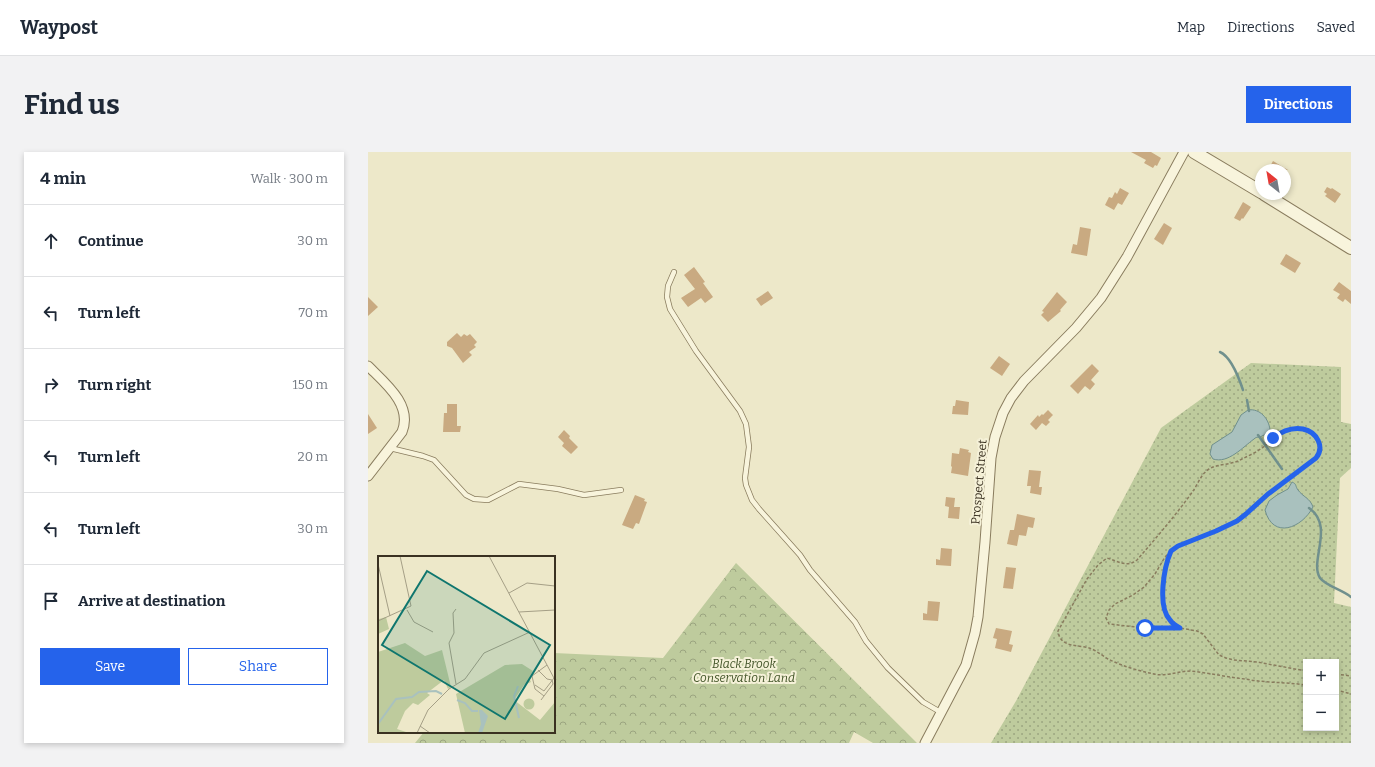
<!DOCTYPE html>
<html lang="en">
<head>
<meta charset="utf-8">
<style>
  body { margin:0; font-family:Bitter,serif; background:#f2f2f3; color:#1f2937 }
  .controls { position:absolute; right:12px; bottom:12px; display:grid; overflow:hidden; border-radius:0px; box-shadow:0 2px 6px #0003 }
  .controls button { width:36px; height:36px; display:grid; place-items:center; padding:0; border:0; border-bottom:1px solid #e0e1e3; background:#fff; color:#1f2937; font:20px sans-serif }
  .compass { position:absolute; left:887px; top:12px; width:36px; height:36px; border-radius:50%; background:#fff; box-shadow:0 2px 6px #0003; rotate:329deg }
  .stop { position:absolute; width:12px; height:12px; margin:-9px; border:3px solid #2563eb; border-radius:50%; background:#fff }
  .stop.end { background:#2563eb; border-color:#fff; box-shadow:0 1px 4px #0008 }
  .list { margin:0; padding:0; list-style:none }
  h2 { display:flex; justify-content:space-between; align-items:center; height:52px; margin:0; padding:0 16px; font-size:17px }
  h2 small { font-size:13px; font-weight:400; color:#747a83 }
  .list li { display:grid; grid-template-columns:26px 1fr auto; gap:12px; align-items:center; box-sizing:border-box; height:72px; padding:0 16px; border-top:1px solid #e0e1e3 }
  .list b { display:block; font-size:15px; white-space:nowrap }
  .list em { font-size:13px; font-style:normal; color:#747a83 }
  .actions { display:flex; gap:8px; padding:12px 16px }
  .actions a { flex:1; padding:9px 0; border:1px solid #2563eb; border-radius:0px; text-align:center; font-size:14px; color:#2563eb }
  .actions .main { background:#2563eb; color:#fff }
  .icon { flex:none; width:22px; height:22px; fill:none; stroke:currentColor; stroke-width:2; stroke-linecap:round; stroke-linejoin:round }
  .map { position:relative; flex:none; width:983px; height:591px; overflow:hidden; border-radius:0px }
  header { display:flex; align-items:center; gap:24px; box-sizing:border-box; height:56px; padding:0 20px; background:#fff; border-bottom:1px solid #e0e1e3 }
  header strong { font-size:19px }
  nav { display:flex; gap:22px; margin-inline-start:auto; font-size:14px }
  .intro { display:flex; align-items:center; justify-content:space-between; box-sizing:border-box; height:96px; padding:0 24px }
  h1 { margin:0; font-size:28px }
  .button { padding:10px 18px; border-radius:0px; background:#2563eb; color:#fff; font-size:14px; font-weight:700 }
  main { display:flex; gap:24px; padding:0 24px }
  aside { flex:1; background:#fff; border-radius:0px; box-shadow:0 2px 6px #0003 }
  .map>svg:first-child { display:block }
  .grass { fill:url(#grass-dots); fill-rule:evenodd }
  .forest { fill:url(#forest-crowns) }
  .water { fill:#a9c1be; stroke:#70908d }
  .lines { fill:none; stroke-linecap:round; stroke-linejoin:round }
  .stream { stroke:#70908d; stroke-width:2.5 }
  .building { fill:#c9aa81 }
  .service-casing { stroke:#897c5e; stroke-width:6 }
  .minor-casing { stroke:#897c5e; stroke-width:11 }
  .tertiary-casing { stroke:#897c5e; stroke-width:14 }
  .path { stroke:#897c5e; stroke-width:1.5; stroke-dasharray:3 2; stroke-linecap:butt }
  .service { stroke:#f8f4dc; stroke-width:4.5 }
  .minor { stroke:#f8f4dc; stroke-width:9 }
  .tertiary { stroke:#f8f4dc; stroke-width:12 }
  .route { stroke:#2563eb; stroke-width:5 }
  .labels { text-anchor:middle; dominant-baseline:central; stroke-width:4; stroke-linejoin:round; paint-order:stroke }
  .street-label { font-size:12px; fill:#3a3121; stroke:#f5f1d8 }
  .park-label { font-size:12px; font-style:italic; fill:#435529; stroke:#f5f1d8 }
  .inset-river { fill:none; stroke:#a9c1be; stroke-width:2 }
  .inset-road { fill:none; stroke:#a59f86; stroke-width:1 }
  .view { fill:#0f766e; fill-opacity:0.15; stroke:#0f766e; stroke-width:2 }
  .inset-edge { fill:none; stroke:#3a3121; stroke-width:2 }
</style>
</head>
<body>
<header>
<strong>Waypost</strong>
<nav><a>Map</a><a>Directions</a><a>Saved</a></nav>
</header>
<div class="intro"><h1>Find us</h1><a class="button">Directions</a></div>
<main>
<aside>
<h2>4 min<small>Walk · 300 m</small></h2>
<ul class="list">
<li><svg class="icon" aria-label="ahead" viewBox="0 0 24 24"><path d="M12 20V5M6 11l6-6 6 6"/></svg><div><b>Continue</b></div><em>30 m</em></li>
<li><svg class="icon" aria-label="left" viewBox="0 0 24 24"><path d="M17 20v-9H6M10 6l-5 5 5 5"/></svg><div><b>Turn left</b></div><em>70 m</em></li>
<li><svg class="icon" aria-label="right" viewBox="0 0 24 24"><path d="M7 20v-9h11M14 6l5 5-5 5"/></svg><div><b>Turn right</b></div><em>150 m</em></li>
<li><svg class="icon" aria-label="left" viewBox="0 0 24 24"><path d="M17 20v-9H6M10 6l-5 5 5 5"/></svg><div><b>Turn left</b></div><em>20 m</em></li>
<li><svg class="icon" aria-label="left" viewBox="0 0 24 24"><path d="M17 20v-9H6M10 6l-5 5 5 5"/></svg><div><b>Turn left</b></div><em>30 m</em></li>
<li><svg class="icon" aria-label="arrive" viewBox="0 0 24 24"><path d="M6 21V4h12l-3 4 3 4H6"/></svg><div><b>Arrive at destination</b></div></li>
</ul>
<div class="actions"><a class="main">Save</a><a>Share</a></div>
</aside>
<div class="map">
<svg width="983" height="591" viewBox="0 0 983 591">
  <defs>
    <pattern id="grass-dots" width="8" height="8" patternUnits="userSpaceOnUse"><rect width="8" height="8" fill="#becb9d"/><path d="M2 2h.1M6 6h.1" fill="none" stroke="#9ba580" stroke-width="1.8" stroke-linecap="round"/></pattern>
    <pattern id="forest-crowns" width="20" height="18" patternUnits="userSpaceOnUse"><rect width="20" height="18" fill="#becb9d"/><path d="M2 6a3 3 0 1 1 6 0M12 15a3 3 0 1 1 6 0" fill="none" stroke="#9ba580"/></pattern>
  </defs>
  <rect width="100%" height="100%" fill="#ede8c9"/>
  <path class="grass" d="M883,211L973,215V270L983,272V316L972,326L966,451L983,455V591H623L648,549L793,276ZM938,510H968V576H938Z"/>
  <polygon class="forest" points="368,411 549,591 505,591 486,580 481,591 47,591 56,580 186,580 186,501 295,506"/>
  <g class="water">
    <path d="M880,258C892,256 901,267 902,278C900,280 897,283 894,284C891,286 889,284 886,287C875,295 860,312 845,307L842,302L844,293L864,280L873,263Z"/>
    <path d="M924,330C929,332 927,334 930,338C935,345 942,346 945,355C934,376 905,388 897,358L901,349L909,343L920,337Z"/>
  </g>
  <g class="lines">
    <g class="stream">
      <path d="M852,200C863,205 871,226 875,238"/>
      <polyline points="879,248 881,259"/>
      <polyline points="890,283 914,317"/>
      <path d="M941,356C967,374 941,409 952,426C958,434 975,438 983,445"/>
    </g>
  </g>
  <g class="building">
    <polygon points="763,0 783,0 793,6 789,14 787,13 785,16 776,11 778,8"/>
    <polygon points="905,9 920,18 900,18"/>
    <polygon points="959,35 963,37 964,36 973,42 967,51 957,44 959,42 956,40"/>
    <polygon points="752,36 761,41 754,53 750,51 746,58 737,53 741,45 744,46 747,40 749,42"/>
    <polygon points="875,50 883,55 875,67 874,66 872,69 866,66"/>
    <polygon points="796,71 804,76 795,93 786,87"/>
    <polygon points="712,75 723,77 719,104 703,101 705,92 709,93"/>
    <polygon points="918,102 933,111 927,121 912,112"/>
    <polygon points="326,115 337,130 335,131 345,145 337,151 333,146 320,155 313,146 327,137 316,123"/>
    <polygon points="971,130 983,139 983,152 977,147 975,150 969,146 972,142 965,138"/>
    <polygon points="400,139 405,146 393,154 388,147"/>
    <polygon points="689,140 699,150 692,158 693,159 680,170 673,163 676,160 674,159"/>
    <polygon points="0,145 10,155 0,164"/>
    <polygon points="89,181 93,185 96,182 99,184 102,182 109,190 106,193 108,195 101,200 104,203 95,211 84,196 79,194 79,190"/>
    <polygon points="631,204 642,212 634,224 622,216"/>
    <polygon points="724,212 731,219 723,228 727,232 722,238 717,234 710,242 702,234"/>
    <polygon points="588,248 601,250 600,263 584,262 585,254 587,254"/>
    <polygon points="79,252 89,252 89,274 93,274 92,280 75,280 76,261 79,261"/>
    <polygon points="680,258 685,263 680,268 682,270 678,274 674,271 668,278 662,272 670,263 671,265 674,262 675,263"/>
    <polygon points="0,262 9,276 0,282"/>
    <polygon points="196,278 202,284 201,286 210,295 203,302 194,294 196,291 190,285"/>
    <polygon points="592,296 601,298 600,300 603,301 600,324 583,321 584,315 583,314 584,301 591,302"/>
    <polygon points="661,318 673,319 671,335 674,335 673,343 662,341 663,334 659,334"/>
    <polygon points="267,343 277,347 276,349 279,350 271,372 268,371 265,377 254,373"/>
    <polygon points="578,345 587,346 586,355 592,355 591,367 580,366 581,355 577,354"/>
    <polygon points="649,362 667,366 665,376 660,375 658,384 651,383 649,394 639,392 642,378 646,378"/>
    <polygon points="573,396 584,397 583,414 568,413 568,407 572,408"/>
    <polygon points="638,415 648,416 645,437 635,436"/>
    <polygon points="560,449 572,450 570,469 555,468 555,461 559,462"/>
    <polygon points="628,476 644,479 641,492 645,493 643,500 627,496 629,487 625,486"/>
  </g>
  <g class="lines">
    <g class="service-casing">
      <g id="service">
        <polyline points="306,120 300,134 299,145 302,157 328,199 372,259 378,272 381,295 377,326 378,333 384,348 391,357 432,403 442,418 487,470 498,489 520,516 555,550 574,561"/>
        <polyline points="22,296 55,304 66,308 98,343 106,347 120,348 151,332 190,337 216,343 253,338"/>
      </g>
    </g>
    <g class="minor-casing">
      <g id="minor">
        <path d="M0,214C17,231 45,253 34,280L0,324"/>
        <polyline points="557,591 598,513 607,481 610,465 617,390 623,306 627,285 635,261 643,246 656,229 708,176 733,146 759,105 816,0"/>
      </g>
    </g>
    <g class="tertiary-casing">
      <g id="tertiary">
        <polyline points="826,0 893,40"/>
        <polyline points="896,42 983,96"/>
      </g>
    </g>
    <g class="path">
      <path d="M803,401C796,417 789,453 801,468C804,471 808,474 811,476"/>
      <path d="M938,519L889,510L866,508L858,506L851,503L835,482L829,479L812,476L802,475L786,477L741,472L738,466L741,458L747,452L765,443L776,435L787,422L797,405L803,399L810,394L848,379L869,369L878,362L900,342L948,306C951,303 953,298 952,292C947,276 926,274 913,280C906,284 901,291 894,296C887,301 878,305 870,309C861,313 849,312 841,317C833,322 830,332 825,339C808,363 788,386 769,408C758,416 750,409 739,406L730,413L719,427L690,479C692,497 712,492 724,497C730,500 735,504 740,507C754,514 771,519 786,522C798,525 810,519 823,519C841,521 859,525 877,527C897,531 918,530 938,533"/>
      <polyline points="968,522 983,524"/>
      <polyline points="968,538 983,542"/>
    </g>
    <use href="#service" class="service"/>
    <use href="#minor" class="minor"/>
    <use href="#tertiary" class="tertiary"/>
  </g>
  <g class="lines">
    <path class="route" d="M777,476H812C808,474 804,471 802,468C789,454 796,415 803,399L810,394L848,379L869,369L878,362L900,342L948,306C957,295 949,280 935,277C924,275 914,279 905,286"/>
  </g>
  <g class="labels">
    <g class="street-label">
      <text transform="translate(611 330) rotate(-85)">Prospect Street</text>
    </g>
    <g class="park-label">
      <text x="376" y="512">Black Brook<tspan x="376" dy="14">Conservation Land</tspan></text>
    </g>
  </g>
  <g transform="translate(10 404)">
    <rect width="177" height="177" fill="#ede8c9"/>
    <path d="M144,108L155,115L151,122L153,126L146,129L136,144L162,164L177,146V177H87L78,138L127,109Z" fill="#becb9d"/>
    <path d="M0,59L1,63L8,61L11,73L0,78ZM27,87L47,100L64,94L73,131L70,133L66,124L49,137L52,139L40,149L35,147L27,155L19,173L31,177H0V96Z" fill="#becb9d"/>
    <path d="M145.5 148a5.5 5.5 0 1 1 11 0a5.5 5.5 0 1 1-11 0Z" fill="#becb9d"/>
    <path d="M101,154H104L110,160L104,177H100L103,168Z" fill="#a9c1be"/>
    <path class="inset-river" d="M140,130L136,140L141,162M79,144L87,147L94,155H100M0,168L18,143L34,141L41,136L58,135L64,138"/>
    <path class="inset-road" d="M111,0L177,124M0,8L12,60M131,37L149,27L177,30M78,53L75,57L76,77L71,87L78,128M29,54L36,66L55,76M141,56L177,54M0,65L33,50L22,0M160,114L169,123L174,124M157,129L166,135L176,122M166,140L175,128L174,124M163,144L166,140L157,133L154,120L169,109M42,170L52,177M39,177L50,154L71,133L87,123L106,97L152,76"/>
    <path class="view" d="M49,15L172,89L127,163L4,89Z"/>
    <rect width="177" height="177" class="inset-edge"/>
  </g>
</svg>
<div class="controls">
<button>+</button>
<button>−</button>
</div>
<svg class="compass" viewBox="-18 -18 36 36"><path d="M0-13l5 13h-10z" fill="#e53935"/><path d="M0 13l5-13h-10z" fill="#747a83"/></svg>
<div class="stop" style="left:777px;top:476px"></div>
<div class="stop end" style="left:905px;top:286px"></div>
</div>
</main>
</body>
</html>
